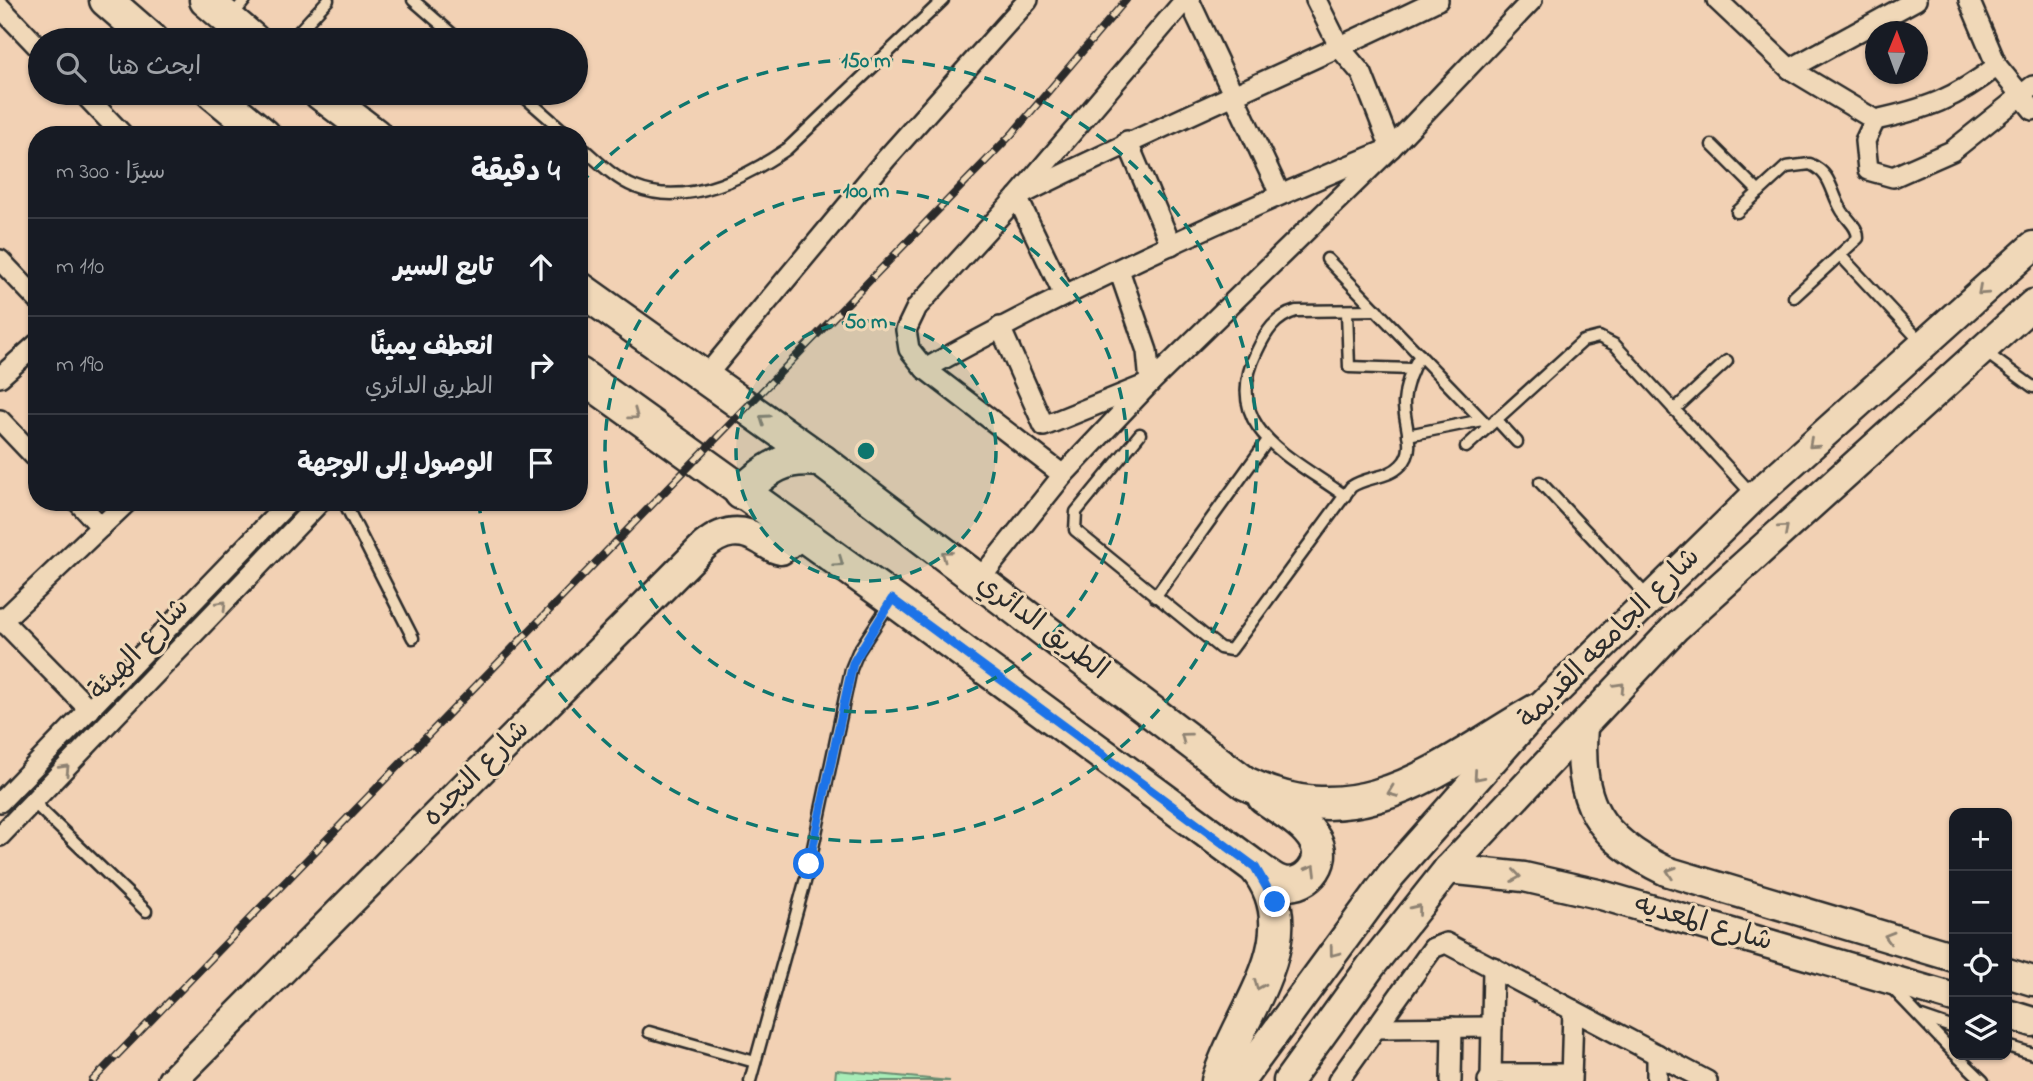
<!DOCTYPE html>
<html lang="ar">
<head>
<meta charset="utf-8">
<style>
  body { margin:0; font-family:"Indie Flower","Playpen Sans Arabic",sans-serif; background:#20242c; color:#f1f3f6; direction:rtl }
  .controls { position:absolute; right:21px; bottom:21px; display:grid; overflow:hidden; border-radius:14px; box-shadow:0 2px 5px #0004 }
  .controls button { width:63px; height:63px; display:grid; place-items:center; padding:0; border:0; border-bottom:2px solid #363941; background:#171b24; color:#f1f3f6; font:35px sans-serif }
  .compass { position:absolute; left:1865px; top:21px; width:63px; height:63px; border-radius:50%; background:#171b24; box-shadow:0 2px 5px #0004; rotate:1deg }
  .stop { position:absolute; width:21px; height:21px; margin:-16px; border:5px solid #1a73e8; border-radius:50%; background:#fff }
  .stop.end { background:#1a73e8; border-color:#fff; box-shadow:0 2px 7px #0008 }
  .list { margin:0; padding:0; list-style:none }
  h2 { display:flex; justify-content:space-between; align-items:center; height:91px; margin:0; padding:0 28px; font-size:30px }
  h2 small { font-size:23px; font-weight:400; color:#9ea1a6 }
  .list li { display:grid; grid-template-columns:46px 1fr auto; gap:21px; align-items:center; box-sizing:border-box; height:98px; padding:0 28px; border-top:2px solid #363941 }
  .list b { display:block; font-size:26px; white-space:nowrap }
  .list p { margin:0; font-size:23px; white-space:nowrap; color:#9ea1a6 }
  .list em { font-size:23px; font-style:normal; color:#9ea1a6 }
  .icon { flex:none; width:38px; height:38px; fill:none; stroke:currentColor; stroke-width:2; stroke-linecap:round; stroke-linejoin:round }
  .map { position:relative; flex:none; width:2033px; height:1081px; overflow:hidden; direction:ltr }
  .search { position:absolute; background:#171b24; box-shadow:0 2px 5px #0004; left:28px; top:28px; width:560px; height:77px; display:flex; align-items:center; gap:18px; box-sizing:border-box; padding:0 24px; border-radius:38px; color:#9ea1a6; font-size:26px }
  .panel { position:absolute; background:#171b24; box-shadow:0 2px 5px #0004; left:28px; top:126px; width:560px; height:385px; border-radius:28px; direction:rtl }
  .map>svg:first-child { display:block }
  .green { fill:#a7ecb7; stroke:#698c71; stroke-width:2 }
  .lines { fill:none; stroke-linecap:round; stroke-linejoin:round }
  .lane-casing { stroke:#2b2b2b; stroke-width:15 }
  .street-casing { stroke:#2b2b2b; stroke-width:24 }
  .secondary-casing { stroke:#2b2b2b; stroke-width:33 }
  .primary-casing { stroke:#2b2b2b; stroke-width:37 }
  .lane { stroke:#f0d8b8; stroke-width:10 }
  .street { stroke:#f0d8b8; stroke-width:19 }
  .secondary { stroke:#f0d8b8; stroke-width:28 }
  .primary { stroke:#f0d8b8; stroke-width:32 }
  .rail-casing { stroke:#2b2b2b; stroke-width:8 }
  .rail { stroke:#f0d8b8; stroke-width:5; stroke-dasharray:16; stroke-linecap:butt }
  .oneway { stroke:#8e8272 }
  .route { stroke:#1a73e8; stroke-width:9 }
  .ring { fill:none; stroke:#0f766e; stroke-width:3.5; stroke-dasharray:12 9 }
  .labels { text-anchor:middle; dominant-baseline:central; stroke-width:6; stroke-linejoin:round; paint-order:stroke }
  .street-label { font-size:28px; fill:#2b2b2b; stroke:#f0d8b8 }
  .centre { fill:#0f766e; stroke:#f0d8b8; stroke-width:3.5 }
  .ring-label { font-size:21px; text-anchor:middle; font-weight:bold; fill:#0f766e; stroke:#f0d8b8; stroke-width:6; stroke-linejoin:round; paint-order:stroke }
</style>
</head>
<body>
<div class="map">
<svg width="2033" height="1081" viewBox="0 0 2033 1081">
  <rect width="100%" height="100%" fill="#f2d1b4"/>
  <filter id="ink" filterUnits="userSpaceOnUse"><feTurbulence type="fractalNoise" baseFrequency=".0143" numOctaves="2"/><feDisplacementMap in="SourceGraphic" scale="14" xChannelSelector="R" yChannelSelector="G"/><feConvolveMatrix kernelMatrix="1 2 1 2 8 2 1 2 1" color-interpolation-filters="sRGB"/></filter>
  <g filter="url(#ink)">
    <polygon class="green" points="836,1070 950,1081 835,1081"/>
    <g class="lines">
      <g class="lane-casing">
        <g id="lane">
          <polyline points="413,0 459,40"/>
          <polyline points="232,16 245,0"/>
          <polyline points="291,40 328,0"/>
          <polyline points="520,93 568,135"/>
          <path d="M579,145C596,159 614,179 635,187C687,208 746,177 787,149L943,0"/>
          <polyline points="1712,145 1759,192"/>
          <path d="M1737,212L1786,167L1810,164C1832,174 1830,190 1841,209C1846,219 1858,226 1858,238L1794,297"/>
          <polyline points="1840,255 1923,344"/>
          <polyline points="1327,259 1488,426"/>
          <polyline points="1347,312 1349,367 1412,369"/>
          <polyline points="1985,352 2033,387"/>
          <polyline points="1674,410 1727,361"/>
          <polyline points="1496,419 1517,442"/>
          <path d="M1140,434L1076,512L1075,530L1220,648L1231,650L1351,487C1366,476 1388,479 1401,465C1418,449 1403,423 1404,402C1405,384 1411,370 1420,355"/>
          <polyline points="1408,435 1482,420"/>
          <polyline points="1466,447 1583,341 1599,337 1615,345 1752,494"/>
          <polyline points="1540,482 1648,597"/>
          <path d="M1345,496C1292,457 1219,429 1257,351C1266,332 1275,317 1296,311L1377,310"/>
          <polyline points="344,502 413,638"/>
          <polyline points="1155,597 1268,440"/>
          <polyline points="33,802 146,911"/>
          <polyline points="1893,989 1954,1053"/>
          <polyline points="1922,1017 1954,1028"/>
          <polyline points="649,1032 755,1062"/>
          <polyline points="2007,1046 2033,1054"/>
          <polyline points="1956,1055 1983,1081"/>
          <polyline points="750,1081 808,871 851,669 858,652 890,603"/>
        </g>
      </g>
      <g class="street-casing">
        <g id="street">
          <polyline points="1189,0 1280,194"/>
          <polyline points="1717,0 1790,69 1875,120 1865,141 1868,170 1893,177 1952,151 2033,86"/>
          <polyline points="1969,0 1997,66"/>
          <polyline points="0,7 40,49"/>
          <polyline points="1790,69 1916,0"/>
          <polyline points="83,93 123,135"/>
          <path d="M1875,120C1926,109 1955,99 1997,66L2033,110"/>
          <polyline points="1127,141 1171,245"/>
          <polyline points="0,260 37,299"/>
          <path d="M1063,293L1017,197C1156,127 1299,68 1438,0"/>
          <polyline points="1000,327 1044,426 1150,383 1147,351 1119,270"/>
          <path d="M925,369C1075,285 1232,214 1391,148L1362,74L1340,48L1316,0"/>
          <polyline points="0,377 37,344"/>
          <polyline points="705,377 886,159 1028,0"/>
          <polyline points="0,420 37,459"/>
          <polyline points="1063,475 925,369 909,349 906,330 917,307 1017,197 1185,0"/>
          <polyline points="78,502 101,527"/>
          <polyline points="979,580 1063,475 1150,383 1391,148 1532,0"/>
          <polyline points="0,618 90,710"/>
          <polyline points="0,623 127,502"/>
          <polyline points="0,802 289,502"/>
          <polyline points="0,836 320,502"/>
          <polyline points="1376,1028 1492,1027"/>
          <polyline points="1657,1054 1657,1081"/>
          <polyline points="1491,1076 1493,967"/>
          <polyline points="1338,1081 1433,948 1446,943 1707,1081"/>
          <polyline points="1451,1081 1452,1027"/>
          <polyline points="1488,1081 1494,1074 1571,1074"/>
          <polyline points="1571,1081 1573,1010"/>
        </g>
      </g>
      <g class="secondary-casing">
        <g id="secondary">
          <path d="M1583,727C1577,802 1598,838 1666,871L1954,957"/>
          <polyline points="1448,869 1524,877 1598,894 1954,998"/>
          <polyline points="2007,973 2033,981"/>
          <polyline points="2007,1014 2033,1022"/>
          <path d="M172,1081L704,546C722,531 740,527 761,540C768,544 772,549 781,550L800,535"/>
          <polyline points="1240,1081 1391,875 1537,710 1754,497 2033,246"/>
          <polyline points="1288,1081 1371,966 1448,869 1676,627 2033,304"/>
        </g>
      </g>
      <g class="primary-casing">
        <g id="primary">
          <polyline points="106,0 152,40"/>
          <polyline points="206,0 253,40"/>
          <polyline points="213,93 264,135"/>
          <polyline points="320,93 375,135"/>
          <path d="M579,288L822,461L1245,783C1361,839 1440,766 1537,710"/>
          <path d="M579,374L892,599L1255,867C1312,936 1239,1011 1218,1081"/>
          <path d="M741,493C767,469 785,454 822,461"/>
          <path d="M1255,867C1262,871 1271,879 1279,882C1303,891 1329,863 1315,840C1305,822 1280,809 1264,797"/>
        </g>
      </g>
      <use href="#lane" class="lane"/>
      <use href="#street" class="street"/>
      <use href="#secondary" class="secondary"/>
      <use href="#primary" class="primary"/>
      <g class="rail-casing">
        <polyline id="rail" points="92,1081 1012,134 1126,0"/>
      </g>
      <use href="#rail" class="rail"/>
    </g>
    <defs><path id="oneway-chevron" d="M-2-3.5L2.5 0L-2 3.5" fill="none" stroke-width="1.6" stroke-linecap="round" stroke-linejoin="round" transform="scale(1.75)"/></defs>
    <g class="oneway">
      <use href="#oneway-chevron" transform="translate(1982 291) rotate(138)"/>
      <use href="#oneway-chevron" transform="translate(634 415) rotate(36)"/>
      <use href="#oneway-chevron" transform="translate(764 419) rotate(-145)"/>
      <use href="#oneway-chevron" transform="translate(1813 444) rotate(138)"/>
      <use href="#oneway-chevron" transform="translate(1784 529) rotate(-42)"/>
      <use href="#oneway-chevron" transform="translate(946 555) rotate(-143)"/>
      <use href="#oneway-chevron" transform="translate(839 562) rotate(35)"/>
      <use href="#oneway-chevron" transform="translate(222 605) rotate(-46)"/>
      <use href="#oneway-chevron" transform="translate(1620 687) rotate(-47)"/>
      <use href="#oneway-chevron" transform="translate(1185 737) rotate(-143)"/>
      <use href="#oneway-chevron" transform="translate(65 769) rotate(-46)"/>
      <use href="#oneway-chevron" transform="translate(1478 776) rotate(131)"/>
      <use href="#oneway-chevron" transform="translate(1392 792) rotate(159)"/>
      <use href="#oneway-chevron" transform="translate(1312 869) rotate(-59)"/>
      <use href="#oneway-chevron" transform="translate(1671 872) rotate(-161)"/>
      <use href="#oneway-chevron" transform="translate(1516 876) rotate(8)"/>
      <use href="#oneway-chevron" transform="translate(1417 909) rotate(-51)"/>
      <use href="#oneway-chevron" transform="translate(1889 937) rotate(-163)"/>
      <use href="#oneway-chevron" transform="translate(1334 952) rotate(127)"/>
      <use href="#oneway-chevron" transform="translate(1259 985) rotate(114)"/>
    </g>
  </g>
  <g class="lines" filter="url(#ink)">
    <polyline class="route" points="809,864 853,663 892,599 1255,867 1275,902"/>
  </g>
  <circle cx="866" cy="451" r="130" fill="#0f766e" fill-opacity=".12"/>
  <g class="ring">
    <circle cx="866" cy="451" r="130"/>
    <circle cx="866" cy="451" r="261"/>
    <path d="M580 184A391 391 0 1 1 479 505"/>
  </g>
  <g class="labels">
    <g class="street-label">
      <text transform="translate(1042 628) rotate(37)">الطريق الدائري</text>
      <text transform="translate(1610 639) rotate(-45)">شارع الجامعه القديمة</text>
      <text transform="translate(140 650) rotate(-46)">شارع الهيئة</text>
      <text transform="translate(477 774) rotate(-45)">شارع النجده</text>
      <text transform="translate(1703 924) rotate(16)">شارع المعديه</text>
    </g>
  </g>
  <circle cx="866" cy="451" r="10" class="centre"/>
  <g class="ring-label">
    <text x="866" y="67">150 m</text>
    <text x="866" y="197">100 m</text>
    <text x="866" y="328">50 m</text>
  </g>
</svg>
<div class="controls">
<button>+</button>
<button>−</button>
<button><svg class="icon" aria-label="locate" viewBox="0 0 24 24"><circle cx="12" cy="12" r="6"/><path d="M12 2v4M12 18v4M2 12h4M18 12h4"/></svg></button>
<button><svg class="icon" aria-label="layers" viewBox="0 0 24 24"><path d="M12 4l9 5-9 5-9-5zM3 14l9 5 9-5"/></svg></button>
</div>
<svg class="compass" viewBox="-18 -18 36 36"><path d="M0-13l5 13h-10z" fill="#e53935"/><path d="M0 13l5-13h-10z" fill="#9ea1a6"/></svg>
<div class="stop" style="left:809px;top:864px"></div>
<div class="stop end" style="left:1275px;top:902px"></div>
<div class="search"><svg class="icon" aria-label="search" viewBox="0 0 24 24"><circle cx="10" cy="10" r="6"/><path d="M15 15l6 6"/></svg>ابحث هنا</div>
<section class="panel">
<h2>4 دقيقة<small>سيرًا · 300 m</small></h2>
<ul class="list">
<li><svg class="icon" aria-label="ahead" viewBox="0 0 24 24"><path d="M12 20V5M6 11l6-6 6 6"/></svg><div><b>تابع السير</b></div><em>110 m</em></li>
<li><svg class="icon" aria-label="right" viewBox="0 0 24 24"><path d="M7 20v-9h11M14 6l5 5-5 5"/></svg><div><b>انعطف يمينًا</b><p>الطريق الدائري</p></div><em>190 m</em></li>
<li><svg class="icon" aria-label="arrive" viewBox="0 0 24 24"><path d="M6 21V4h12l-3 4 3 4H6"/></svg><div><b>الوصول إلى الوجهة</b></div></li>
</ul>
</section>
</div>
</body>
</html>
